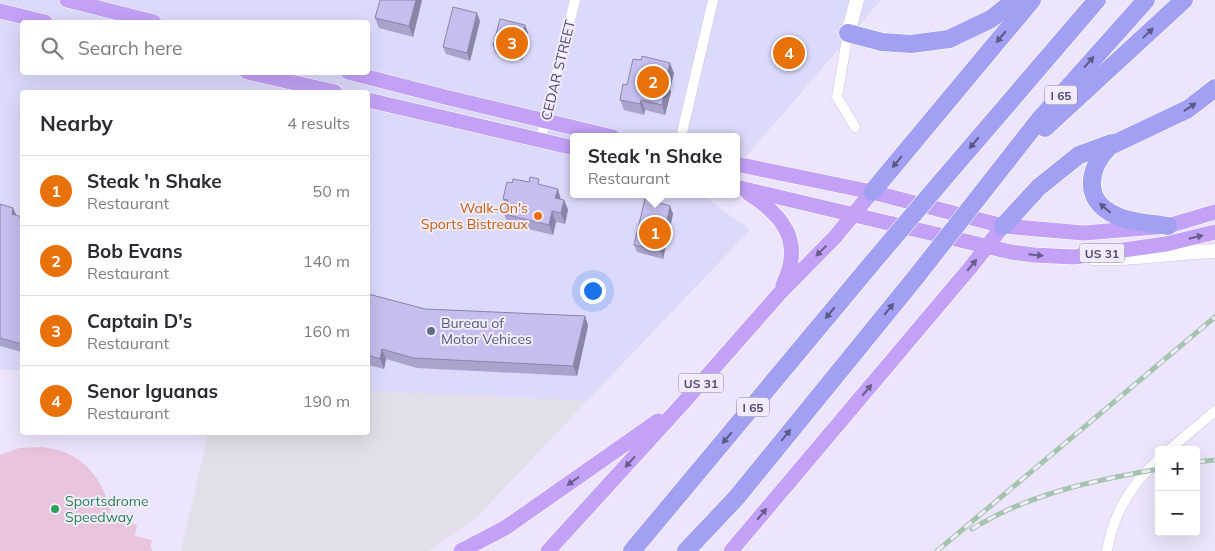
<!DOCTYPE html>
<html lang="en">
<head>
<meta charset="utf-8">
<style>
  body { margin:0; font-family:Mulish,sans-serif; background:#f7f7f7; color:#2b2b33 }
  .controls { position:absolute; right:15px; bottom:15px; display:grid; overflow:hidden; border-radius:5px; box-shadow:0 5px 20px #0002 }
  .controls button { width:45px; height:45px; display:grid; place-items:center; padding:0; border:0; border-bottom:1px solid #e1e1e2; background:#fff; color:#2b2b33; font:25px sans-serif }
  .you { position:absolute; left:592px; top:290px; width:18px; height:18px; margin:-12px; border:4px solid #fff; border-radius:50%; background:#1a73e8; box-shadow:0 0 0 8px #1a73e833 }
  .badge { display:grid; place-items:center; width:32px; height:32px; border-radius:50%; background:#5155de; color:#fff; font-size:16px; font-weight:700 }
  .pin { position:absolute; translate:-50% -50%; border:2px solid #fff; box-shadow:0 1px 5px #0006 }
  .popup { position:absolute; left:570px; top:133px; width:170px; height:65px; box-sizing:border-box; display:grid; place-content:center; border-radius:5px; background:#fff; filter:drop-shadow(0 1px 4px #0005); font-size:16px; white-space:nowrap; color:#7c7c81 }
  .popup b { font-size:19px; color:#2b2b33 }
  .popup::after { content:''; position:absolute; left:50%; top:100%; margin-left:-10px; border:10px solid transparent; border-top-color:#fff }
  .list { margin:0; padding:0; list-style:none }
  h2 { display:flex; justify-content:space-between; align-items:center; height:65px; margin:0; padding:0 20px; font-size:21px }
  h2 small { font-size:16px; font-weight:400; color:#7c7c81 }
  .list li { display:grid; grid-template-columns:32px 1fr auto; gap:15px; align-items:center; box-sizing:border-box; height:70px; padding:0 20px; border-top:1px solid #e1e1e2 }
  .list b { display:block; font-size:19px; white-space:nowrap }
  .list p { margin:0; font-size:16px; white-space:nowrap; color:#7c7c81 }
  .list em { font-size:16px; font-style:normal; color:#7c7c81 }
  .icon { flex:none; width:28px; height:28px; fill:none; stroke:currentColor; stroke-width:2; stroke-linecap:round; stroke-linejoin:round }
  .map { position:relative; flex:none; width:1215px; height:551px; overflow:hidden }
  .search { position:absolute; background:#fff; box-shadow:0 5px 20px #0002; left:20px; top:20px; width:350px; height:55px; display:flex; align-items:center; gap:12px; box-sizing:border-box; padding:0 18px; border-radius:5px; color:#7c7c81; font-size:19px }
  .panel { position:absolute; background:#fff; box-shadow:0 5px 20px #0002; left:20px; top:90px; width:350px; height:345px; border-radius:5px }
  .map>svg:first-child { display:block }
  .commercial { fill:#dbdafb; fill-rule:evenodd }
  .industrial { fill:#e2dfeb }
  .green { fill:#e8c5dc }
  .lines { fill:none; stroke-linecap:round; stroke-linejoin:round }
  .street-casing { stroke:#cac4e1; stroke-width:11 }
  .secondary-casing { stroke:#cac2e6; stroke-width:15 }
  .primary-casing { stroke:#fff; stroke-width:16 }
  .highway-casing { stroke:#fff; stroke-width:19 }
  .street { stroke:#fff; stroke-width:10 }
  .secondary { stroke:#fff; stroke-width:14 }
  .primary { stroke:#c2a1f6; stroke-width:15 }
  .highway { stroke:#a1a0f2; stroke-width:18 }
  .rail-casing { stroke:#a4c4ae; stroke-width:5 }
  .rail { stroke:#f2ebfe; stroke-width:3; stroke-dasharray:9; stroke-linecap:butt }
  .highway-bridge-casing { stroke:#fff; stroke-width:19; stroke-linecap:butt }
  .highway-bridge { stroke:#a1a0f2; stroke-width:18 }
  .wall { fill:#aaa3ce }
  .shaded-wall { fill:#8b85a7 }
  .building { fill:#c6beef; stroke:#8b85a7 }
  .oneway { fill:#5c5986 }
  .oneway2 { fill:#675d8d }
  .food-dot { fill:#e8710a; stroke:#f2ebfe; stroke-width:2 }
  .service-dot { fill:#5c6f8a; stroke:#f2ebfe; stroke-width:2 }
  .leisure-dot { fill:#2e9e5b; stroke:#f2ebfe; stroke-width:2 }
  .labels { text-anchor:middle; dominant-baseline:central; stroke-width:4; stroke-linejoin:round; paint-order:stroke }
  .shield { fill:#f2ebfe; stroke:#817c9d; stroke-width:1 }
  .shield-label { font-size:12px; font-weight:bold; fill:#504c73 }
  .street-label { font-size:14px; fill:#504c73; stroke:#f2ebfe }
  .food-label { font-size:14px; fill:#c56008; stroke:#f2ebfe; text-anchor:end }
  .service-label { font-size:14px; fill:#4e5e75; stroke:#f2ebfe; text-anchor:start }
  .leisure-label { font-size:14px; fill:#27864d; stroke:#f2ebfe; text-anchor:start }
</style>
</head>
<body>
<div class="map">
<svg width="1215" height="551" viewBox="0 0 1215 551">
  <rect width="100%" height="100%" fill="#ede5fb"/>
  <path class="commercial" d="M0,0H881L736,168V137H574V194H714L709,200L750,230L587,401L368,391V92H22V371L0,369ZM22,22H368V72H22Z"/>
  <polygon class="industrial" points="368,391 587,401 476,518 429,551 181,551 208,433 368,432"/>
  <path class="green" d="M41,447C48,448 57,449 64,452C94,464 106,490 113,519L137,525L135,536L152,540L150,548L152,549V551H0V455L19,448Z"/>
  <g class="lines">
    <g class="street-casing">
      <g id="street">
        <polyline points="848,33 837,97 855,127"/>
        <polyline points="681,137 713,0"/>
        <polyline points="540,141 575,0"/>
        <polyline points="1169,450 1215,411"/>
        <path d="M1107,551C1114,512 1130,486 1159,459"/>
      </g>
    </g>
    <g class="secondary-casing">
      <g id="secondary">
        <polyline points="848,33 857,0"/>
        <path d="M1094,258C1135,260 1175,252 1215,251"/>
      </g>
    </g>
    <g class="primary-casing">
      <g id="primary">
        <polyline points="67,0 154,22"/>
        <polyline points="0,11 45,22"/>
        <polyline points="247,72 335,92"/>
        <polyline points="348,72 445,97 613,137"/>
        <polyline points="368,100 574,148"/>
        <polyline points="736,164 872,192 1003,226 1084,233 1168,226 1215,212"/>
        <polyline points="736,187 1011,252 1033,255 1074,257 1166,244 1215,232"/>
        <path d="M748,193C784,216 804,242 783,285"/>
        <polyline points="461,551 505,528 658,421"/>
        <polyline points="548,551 684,402 779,294 835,237 872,192"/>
        <polyline points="731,551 970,268 1003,226"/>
      </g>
    </g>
    <g class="highway-casing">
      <g id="highway">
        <polyline points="848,33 882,42 911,44 949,39 991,19 1015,0"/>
        <polyline points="1045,128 1184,0"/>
        <polyline points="940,183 1097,0"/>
        <polyline points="872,192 1032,0"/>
        <polyline points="981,194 1039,120 1146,0"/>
        <polyline points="1003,226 1039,187 1079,155 1112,143"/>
        <path d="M1168,226C1151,223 1131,223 1115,215C1082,200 1088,168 1110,146L1188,109L1215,88"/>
        <polyline points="632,551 873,262"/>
        <polyline points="686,551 737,497 916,277"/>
      </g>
    </g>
    <use href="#street" class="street"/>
    <use href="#secondary" class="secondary"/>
    <use href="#primary" class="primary"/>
    <use href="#highway" class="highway"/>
    <g class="rail-casing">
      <g id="rail">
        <polyline points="1196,462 1215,460"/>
        <path d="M972,529C1028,494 1095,480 1159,469"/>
        <polyline points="937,551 1215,317"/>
      </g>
    </g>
    <use href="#rail" class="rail"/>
    <g class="highway-bridge-casing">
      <g id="highway-bridge">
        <polyline points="873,262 940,183"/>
        <polyline points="916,277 981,194"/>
      </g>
    </g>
    <use href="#highway-bridge" class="highway-bridge"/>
  </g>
  <g class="wall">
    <polygon points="422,0 413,37 379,28 375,18"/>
    <polygon points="480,21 470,61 446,54 443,47"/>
    <polygon points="525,25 528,33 522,60 496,54 493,46"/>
    <polygon points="674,73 670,89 671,92 665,115 645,110 644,115 624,110 620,100"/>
    <polygon points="512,183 541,185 561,200 564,200 568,210 565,224 556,222 553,235 508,224 504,214 506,207 503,199"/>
    <polygon points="0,204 13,208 16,215 22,217 22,352 0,346"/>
    <polygon points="670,206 673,214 663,259 637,252 634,245"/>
    <polygon points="368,294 425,309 585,316 588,326 577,376 417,368 386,359 384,369 368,365"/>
  </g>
  <g class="shaded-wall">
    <polygon points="416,0 422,0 413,37 409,26"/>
    <polygon points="477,13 480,21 470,61 467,53"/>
    <polygon points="525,25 528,33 522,60 519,52"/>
    <polygon points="670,63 674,73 670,89 671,92 665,115 662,105 665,82"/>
    <polygon points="641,100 645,110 644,115 640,104"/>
    <polygon points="558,189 561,200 555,198"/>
    <polygon points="564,200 568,210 565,224 561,213"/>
    <polygon points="670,206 673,214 663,259 661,251"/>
    <polygon points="13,208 17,217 12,214"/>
    <polygon points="552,211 556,222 553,235 549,225"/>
    <polygon points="585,316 588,326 577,376 573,366"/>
    <polygon points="382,349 386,359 384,369 380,359"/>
  </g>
  <g class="building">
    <polygon points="380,0 416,0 409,26 375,18"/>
    <polygon points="453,7 477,13 467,53 443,47"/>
    <polygon points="500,19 525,25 519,52 493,46"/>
    <polygon points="642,56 670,63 665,82 667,82 662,105 641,100 640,104 620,100 623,84 627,85 633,59 641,60"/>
    <polygon points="530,177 539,179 538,184 558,189 555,198 564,200 561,213 552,211 549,225 504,214 508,200 503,199 507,182 512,183 513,179 529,182"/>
    <polygon points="645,199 670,206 661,251 634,245"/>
    <polygon points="0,204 13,208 12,214 22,217 22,344 0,338"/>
    <polygon points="368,294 425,309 585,316 573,366 413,358 382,349 380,359 368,355"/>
  </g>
  <defs><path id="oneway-solid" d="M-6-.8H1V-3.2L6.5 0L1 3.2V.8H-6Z" transform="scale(1.25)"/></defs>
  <g class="oneway">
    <use href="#oneway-solid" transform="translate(1148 33) rotate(-43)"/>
    <use href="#oneway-solid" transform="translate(1001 37) rotate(130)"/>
    <use href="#oneway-solid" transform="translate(1089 62) rotate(-49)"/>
    <use href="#oneway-solid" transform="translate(1190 107) rotate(-33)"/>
    <use href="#oneway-solid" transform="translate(974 143) rotate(130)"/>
    <use href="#oneway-solid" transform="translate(897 162) rotate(130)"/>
    <use href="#oneway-solid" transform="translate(1105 208) rotate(-140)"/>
    <use href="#oneway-solid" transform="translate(889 309) rotate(-51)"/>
    <use href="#oneway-solid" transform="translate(830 313) rotate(130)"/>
    <use href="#oneway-solid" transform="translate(786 435) rotate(-51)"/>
    <use href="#oneway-solid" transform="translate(727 438) rotate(130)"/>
  </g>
  <g class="oneway2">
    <use href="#oneway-solid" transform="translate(1196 237) rotate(-13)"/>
    <use href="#oneway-solid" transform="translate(821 251) rotate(135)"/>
    <use href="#oneway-solid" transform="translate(1036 255) rotate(6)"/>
    <use href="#oneway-solid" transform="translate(972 265) rotate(-50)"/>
    <use href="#oneway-solid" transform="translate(867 390) rotate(-50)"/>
    <use href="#oneway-solid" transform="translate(630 462) rotate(132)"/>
    <use href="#oneway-solid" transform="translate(573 481) rotate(145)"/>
    <use href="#oneway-solid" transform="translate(762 514) rotate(-50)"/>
  </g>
  <circle class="food-dot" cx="538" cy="216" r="5"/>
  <circle class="service-dot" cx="431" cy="331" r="5"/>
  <circle class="leisure-dot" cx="55" cy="509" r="5"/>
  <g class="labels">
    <g class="shield">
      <rect x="1045" y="85.5" width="32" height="19" rx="4"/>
      <rect x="1079.5" y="243.5" width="45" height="19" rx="4"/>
      <rect x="678.5" y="373.5" width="45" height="19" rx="4"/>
      <rect x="737" y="397.5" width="32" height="19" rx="4"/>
    </g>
    <g class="shield-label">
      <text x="1061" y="95">I 65</text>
      <text x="1102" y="253">US 31</text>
      <text x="701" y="383">US 31</text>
      <text x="753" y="407">I 65</text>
    </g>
    <g class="street-label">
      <text transform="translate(558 70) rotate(-76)">CEDAR STREET</text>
    </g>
    <g class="food-label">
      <text x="528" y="208">Walk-On's<tspan x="528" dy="16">Sports Bistreaux</tspan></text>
    </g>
    <g class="service-label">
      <text x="441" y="323">Bureau of<tspan x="441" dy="16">Motor Vehices</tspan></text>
    </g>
    <g class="leisure-label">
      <text x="65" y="501">Sportsdrome<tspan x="65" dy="16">Speedway</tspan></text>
    </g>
  </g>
</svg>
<div class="controls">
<button>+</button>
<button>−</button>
</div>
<div class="you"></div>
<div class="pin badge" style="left:655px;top:233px;background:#e8710a">1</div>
<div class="popup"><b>Steak 'n Shake</b>Restaurant</div>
<div class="pin badge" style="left:653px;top:82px;background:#e8710a">2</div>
<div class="pin badge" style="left:512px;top:43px;background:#e8710a">3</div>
<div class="pin badge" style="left:789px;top:53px;background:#e8710a">4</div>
<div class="search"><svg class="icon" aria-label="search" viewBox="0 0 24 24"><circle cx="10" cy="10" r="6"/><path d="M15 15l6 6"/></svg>Search here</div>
<section class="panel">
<h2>Nearby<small>4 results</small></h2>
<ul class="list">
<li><span class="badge" style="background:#e8710a">1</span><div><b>Steak 'n Shake</b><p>Restaurant</p></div><em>50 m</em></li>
<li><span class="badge" style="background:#e8710a">2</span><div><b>Bob Evans</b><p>Restaurant</p></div><em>140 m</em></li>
<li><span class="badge" style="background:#e8710a">3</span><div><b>Captain D's</b><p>Restaurant</p></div><em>160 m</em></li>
<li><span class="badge" style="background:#e8710a">4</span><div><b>Senor Iguanas</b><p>Restaurant</p></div><em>190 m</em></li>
</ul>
</section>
</div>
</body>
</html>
